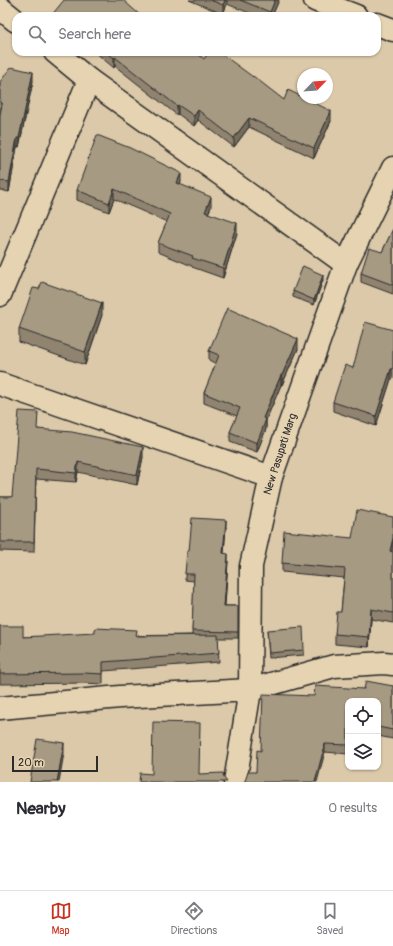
<!DOCTYPE html>
<html lang="en">
<head>
<meta charset="utf-8">
<style>
  body { margin:0; font-family:Pangolin,sans-serif; background:#f2f2f3; color:#2b2b33 }
  .controls { position:absolute; right:12px; bottom:12px; display:grid; overflow:hidden; border-radius:8px; box-shadow:0 1px 3px #0004 }
  .controls button { width:36px; height:36px; display:grid; place-items:center; padding:0; border:0; border-bottom:1px solid #e1e1e2; background:#fff; color:#2b2b33; font:20px sans-serif }
  .compass { position:absolute; left:297px; top:68px; width:36px; height:36px; border-radius:50%; background:#fff; box-shadow:0 1px 3px #0004; rotate:65deg }
  .scale { position:absolute; left:12px; bottom:10px; width:86px; box-sizing:border-box; padding-left:4px; border:2px solid #2b2b2b; border-top:0; font-size:11px; line-height:14px; white-space:nowrap; color:#2b2b2b; -webkit-text-stroke:3px #e6d3b1; paint-order:stroke }
  .list { margin:0; padding:0; list-style:none }
  h2 { display:flex; justify-content:space-between; align-items:center; height:52px; margin:0; padding:0 16px; font-size:17px }
  h2 small { font-size:13px; font-weight:400; color:#7c7c81 }
  .icon { flex:none; width:22px; height:22px; fill:none; stroke:currentColor; stroke-width:2; stroke-linecap:round; stroke-linejoin:round }
  .map { position:relative; flex:none; width:393px; height:782px; overflow:hidden }
  .search { position:absolute; background:#fff; box-shadow:0 1px 3px #0004; left:12px; right:12px; top:12px; height:44px; display:flex; align-items:center; gap:10px; box-sizing:border-box; padding:0 14px; border-radius:12px; color:#7c7c81; font-size:15px }
  .sheet { height:108px; background:#fff }
  nav { display:flex; justify-content:space-around; align-items:center; box-sizing:border-box; height:56px; border-top:1px solid #e1e1e2; background:#fff; font-size:11px; color:#7c7c81 }
  nav a { display:grid; justify-items:center; gap:2px }
  nav .on { color:#c8321e }
  .map>svg:first-child { display:block }
  .lines { fill:none; stroke-linecap:round; stroke-linejoin:round }
  .minor-casing { stroke:#2b2b2b; stroke-width:25 }
  .minor { stroke:#e6d3b1; stroke-width:22 }
  .wall { fill:#908471; stroke:#2b2b2b }
  .shaded-wall { fill:#756c5c; stroke:#2b2b2b }
  .building { fill:#a79a83; stroke:#2b2b2b }
  .labels { text-anchor:middle; dominant-baseline:central; stroke-width:3; stroke-linejoin:round; paint-order:stroke }
  .street-label { font-size:11px; fill:#2b2b2b; stroke:#e6d3b1 }
</style>
</head>
<body>
<div class="map">
<svg width="393" height="782" viewBox="0 0 393 782">
  <rect width="100%" height="100%" fill="#dbc9a9"/>
  <filter id="ink" filterUnits="userSpaceOnUse"><feTurbulence type="fractalNoise" baseFrequency=".025" numOctaves="2"/><feDisplacementMap in="SourceGraphic" scale="8" xChannelSelector="R" yChannelSelector="G"/><feConvolveMatrix kernelMatrix="1 2 1 2 8 2 1 2 1" color-interpolation-filters="sRGB"/></filter>
  <g filter="url(#ink)">
    <g class="lines">
      <g class="minor-casing">
        <g id="minor">
          <polyline points="315,0 356,16"/>
          <polyline points="0,8 16,21"/>
          <polyline points="377,24 393,30"/>
          <polyline points="55,52 89,80 346,264"/>
          <polyline points="0,295 89,80"/>
          <polyline points="0,384 271,477"/>
          <polyline points="0,708 120,697 250,690 334,666 384,663 393,664"/>
          <polyline points="235,782 250,690 251,566 271,477 346,264 393,168"/>
        </g>
      </g>
      <use href="#minor" class="minor"/>
    </g>
    <g class="wall">
      <polygon points="189,0 279,0 272,16 257,16 227,4 223,14"/>
      <polygon points="95,52 182,52 186,55 204,59 284,100 331,121 314,158 249,127 234,147 198,120 194,126 178,114 177,115 115,66 114,68"/>
      <polygon points="33,81 19,147 17,147 9,192 0,190 0,82"/>
      <polygon points="181,182 180,185 211,207 208,213 237,233 223,278 192,267 192,266 158,252 158,243 167,222 114,199 109,212 77,200 77,190"/>
      <polygon points="393,229 393,294 361,282 361,273 382,252"/>
      <polygon points="323,280 314,305 293,297 293,291"/>
      <polygon points="39,289 102,315 85,365 19,342 19,329"/>
      <polygon points="393,330 393,379 391,379 376,426 333,411 333,402 353,368"/>
      <polygon points="298,349 282,385 281,385 266,420 266,429 257,452 230,442 230,432 237,416 204,403 204,393 216,364 209,360 209,351"/>
      <polygon points="38,429 143,457 137,485 78,472 76,482 36,479 34,552 0,551 0,497 12,497"/>
      <polygon points="393,517 393,548 392,552 393,552 393,623 371,619 369,647 335,644 335,634 341,612 344,578 282,572 282,563 352,538"/>
      <polygon points="226,527 224,554 228,561 225,606 238,606 238,638 218,638 219,662 103,671 103,684 84,683 0,684 0,626 23,637 192,635 194,581 185,580 185,574 189,551"/>
      <polygon points="267,630 304,650 304,655 269,658"/>
      <polygon points="393,686 393,739 378,736 378,701 348,701 348,754 325,752 256,772 261,751 314,696 364,689"/>
    </g>
    <g class="shaded-wall">
      <polygon points="225,0 227,0 227,4 223,14 223,5"/>
      <polygon points="275,0 279,0 272,16 270,16 270,12"/>
      <polygon points="115,57 115,66 114,68 114,58"/>
      <polygon points="33,72 33,81 19,147 19,138"/>
      <polygon points="178,105 178,114 177,115 177,106"/>
      <polygon points="198,110 198,120 194,126 194,116"/>
      <polygon points="331,111 331,121 314,158 314,148"/>
      <polygon points="249,118 249,127 234,147 234,138"/>
      <polygon points="17,138 17,147 9,192 9,182"/>
      <polygon points="181,173 181,182 177,193 177,183"/>
      <polygon points="114,189 114,199 109,212 109,203"/>
      <polygon points="211,197 211,207 205,221 205,212"/>
      <polygon points="237,223 237,233 223,278 223,268"/>
      <polygon points="323,275 323,280 314,305 314,300"/>
      <polygon points="102,303 102,315 85,365 85,352"/>
      <polygon points="298,339 298,349 282,385 282,375"/>
      <polygon points="391,369 391,379 376,426 376,416"/>
      <polygon points="281,375 281,385 266,420 266,429 257,452 257,443 263,418"/>
      <polygon points="143,447 143,457 137,485 137,475"/>
      <polygon points="78,462 78,472 76,482 76,473"/>
      <polygon points="226,520 226,527 223,560 223,553"/>
      <polygon points="393,538 393,548 390,561 390,551"/>
      <polygon points="228,554 228,561 224,613 224,606"/>
      <polygon points="371,609 371,619 369,647 369,637"/>
      <polygon points="64,743 64,753 59,782 57,782"/>
      <polygon points="325,744 325,752 317,782 315,782"/>
    </g>
    <g class="building">
      <polygon points="64,0 123,0 141,16 51,16"/>
      <polygon points="210,0 225,0 223,5"/>
      <polygon points="240,0 275,0 270,12"/>
      <polygon points="106,52 182,52 186,55 187,52 196,52 204,59 209,52 219,52 253,77 253,76 284,100 288,90 331,111 314,148 249,118 234,138 198,110 194,116 178,105 177,106 115,57 114,58"/>
      <polygon points="11,67 33,72 19,138 17,138 9,182 0,181 0,115 2,104 0,103 0,82"/>
      <polygon points="97,135 130,148 181,173 177,183 211,197 205,212 237,223 223,268 192,258 193,256 158,243 170,214 114,189 109,203 77,190"/>
      <polygon points="393,229 393,285 361,273 369,248 382,252"/>
      <polygon points="303,266 323,275 314,300 293,291"/>
      <polygon points="42,282 102,303 85,352 19,329 33,288 39,289"/>
      <polygon points="227,308 298,339 282,375 281,375 263,418 266,419 257,443 230,432 240,408 204,393 219,355 209,351"/>
      <polygon points="365,322 393,330 393,369 391,369 376,416 333,402 345,365 353,368"/>
      <polygon points="19,411 38,412 37,429 72,432 143,447 137,475 78,462 76,473 36,469 34,542 0,542 0,497 12,497"/>
      <polygon points="357,510 393,517 393,538 390,551 393,552 393,613 371,609 369,637 335,634 337,612 341,612 345,569 282,563 284,531 352,538"/>
      <polygon points="192,518 226,520 223,553 228,554 224,606 238,606 238,632 192,631 194,574 185,574 187,551 189,551"/>
      <polygon points="0,626 23,626 23,637 95,633 95,628 137,630 136,636 218,635 219,653 103,662 103,674 84,673 0,674"/>
      <polygon points="303,627 304,650 269,653 267,630"/>
      <polygon points="366,681 393,686 393,730 378,727 378,701 348,701 348,745 325,744 315,782 243,782 245,781 248,772 256,772 257,750 261,751 263,694 314,696 315,686 364,689"/>
      <polygon points="153,722 200,723 199,774 223,773 224,778 227,782 139,782 140,773 152,774"/>
      <polygon points="37,739 64,743 57,782 30,782"/>
    </g>
  </g>
  <g class="labels">
    <g class="street-label">
      <text transform="translate(280 454) rotate(-72)">New Pasupati Marg</text>
    </g>
  </g>
</svg>
<div class="controls">
<button><svg class="icon" aria-label="locate" viewBox="0 0 24 24"><circle cx="12" cy="12" r="6"/><path d="M12 2v4M12 18v4M2 12h4M18 12h4"/></svg></button>
<button><svg class="icon" aria-label="layers" viewBox="0 0 24 24"><path d="M12 4l9 5-9 5-9-5zM3 14l9 5 9-5"/></svg></button>
</div>
<svg class="compass" viewBox="-18 -18 36 36"><path d="M0-13l5 13h-10z" fill="#e53935"/><path d="M0 13l5-13h-10z" fill="#7c7c81"/></svg>
<div class="scale">20 m</div>
<div class="search"><svg class="icon" aria-label="search" viewBox="0 0 24 24"><circle cx="10" cy="10" r="6"/><path d="M15 15l6 6"/></svg>Search here</div>
</div>
<section class="sheet">
<h2>Nearby<small>0 results</small></h2>
<ul class="list">
</ul>
</section>
<nav>
<a class="on"><svg class="icon" aria-label="map" viewBox="0 0 24 24"><path d="M3 6l6-2 6 2 6-2v14l-6 2-6-2-6 2zM9 4v14M15 6v14"/></svg>Map</a>
<a><svg class="icon" aria-label="directions" viewBox="0 0 24 24"><path d="M12 3l9 9-9 9-9-9zM9 14v-3h6M13 9l2 2-2 2"/></svg>Directions</a>
<a><svg class="icon" aria-label="saved" viewBox="0 0 24 24"><path d="M7 4h10v16l-5-4-5 4z"/></svg>Saved</a>
</nav>
</body>
</html>
